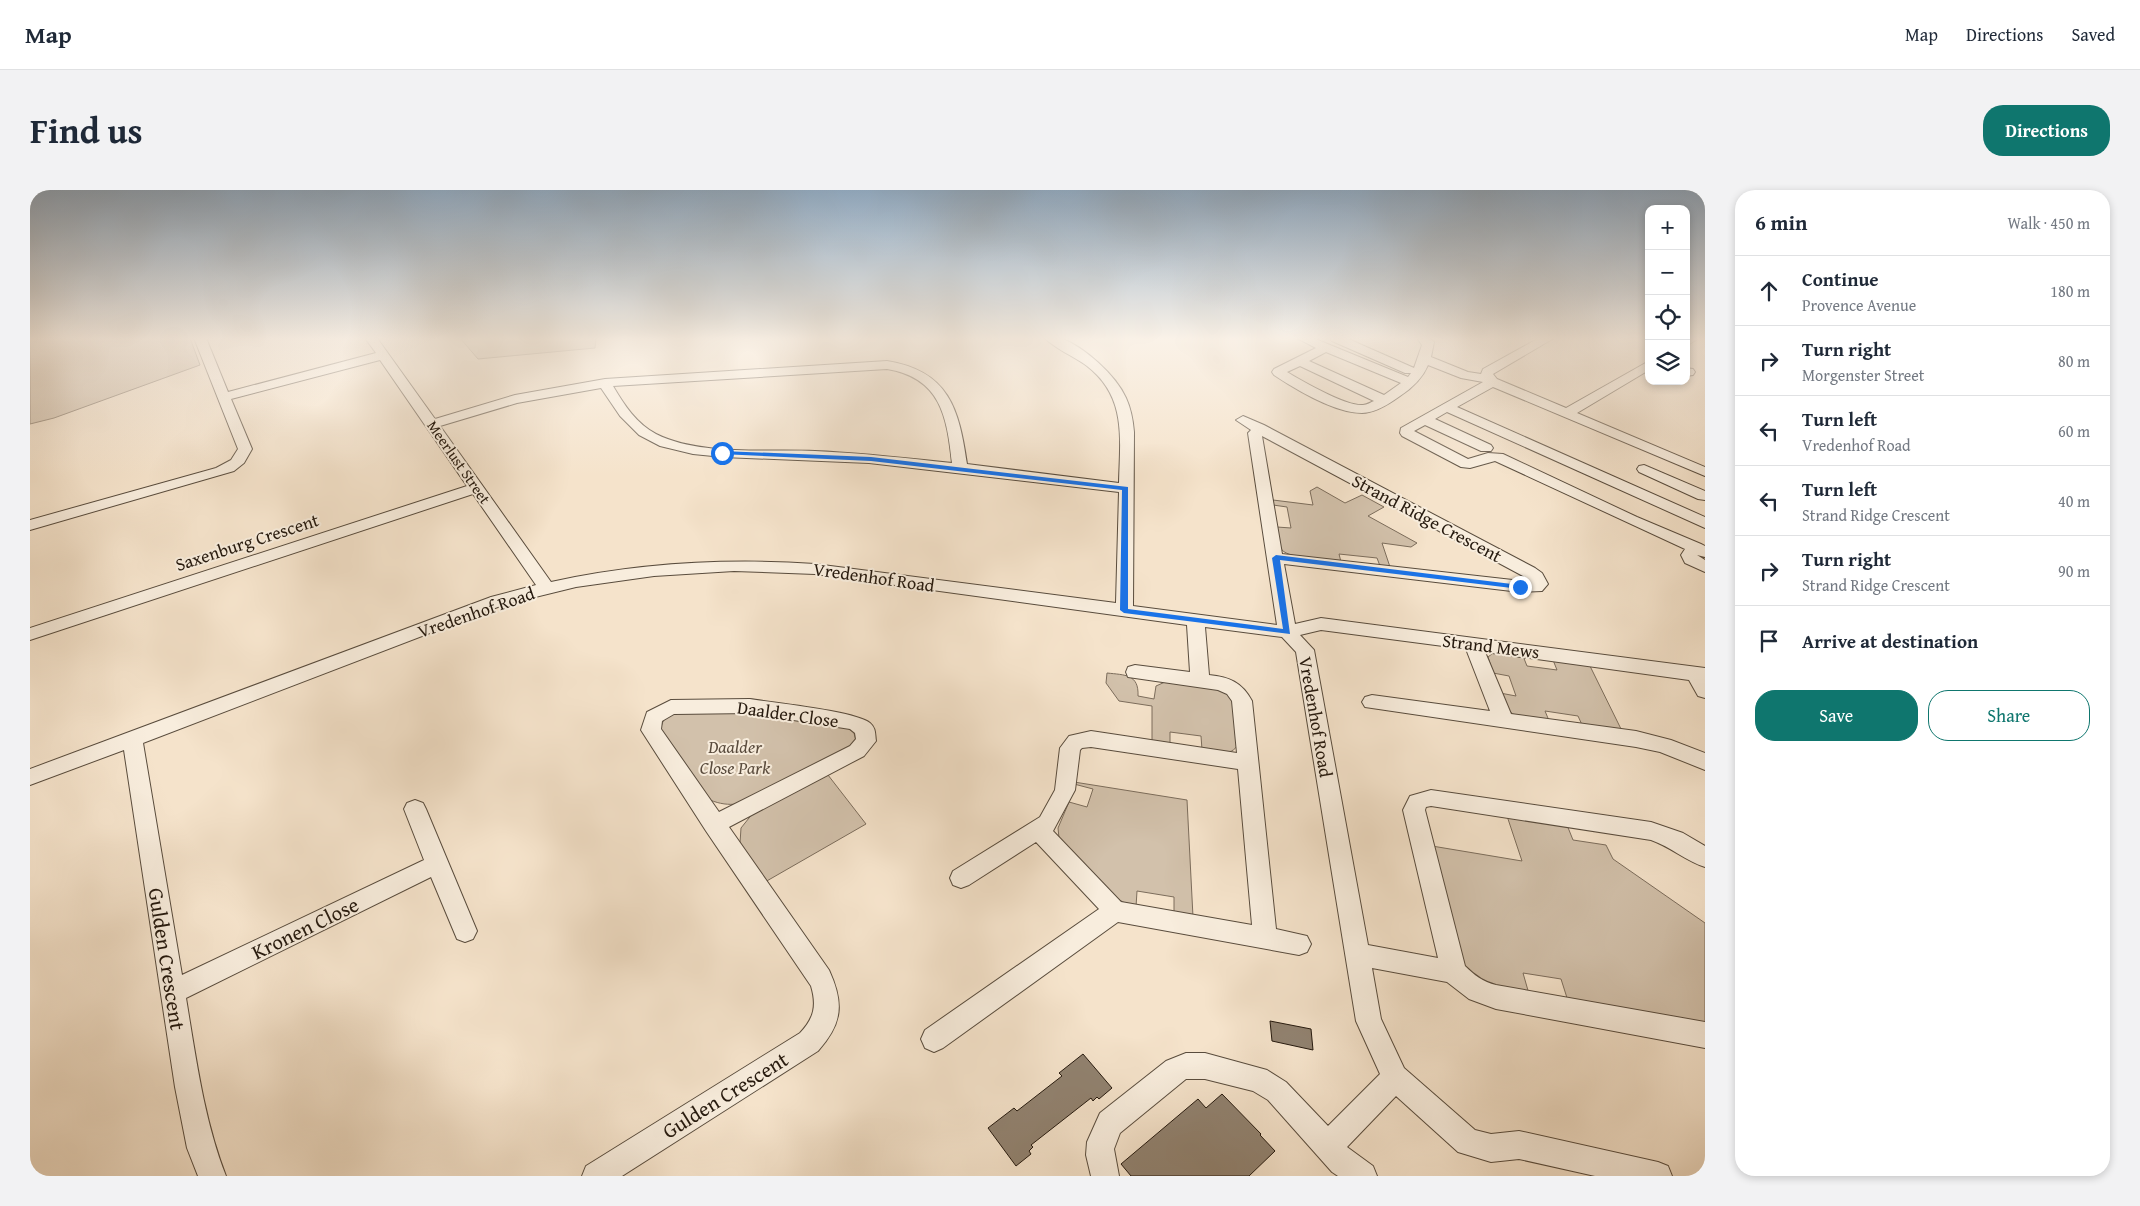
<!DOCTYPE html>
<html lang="en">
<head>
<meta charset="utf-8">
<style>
  body { margin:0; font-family:"Gentium Book Plus",serif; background:#f2f2f3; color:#1f2937 }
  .controls { position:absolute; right:15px; top:15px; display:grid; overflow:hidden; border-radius:10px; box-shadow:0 2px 8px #0003 }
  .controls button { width:45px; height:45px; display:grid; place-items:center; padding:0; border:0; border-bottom:1px solid #e0e1e3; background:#fff; color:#1f2937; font:25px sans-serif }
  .stop { position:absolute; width:15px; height:15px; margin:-11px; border:4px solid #1a73e8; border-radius:50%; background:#fff }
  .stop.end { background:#1a73e8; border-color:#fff; box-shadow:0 1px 5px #0008 }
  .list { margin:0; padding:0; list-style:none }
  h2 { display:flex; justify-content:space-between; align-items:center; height:65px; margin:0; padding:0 20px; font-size:21px }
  h2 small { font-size:16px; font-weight:400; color:#747a83 }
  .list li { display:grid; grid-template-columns:32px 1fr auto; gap:15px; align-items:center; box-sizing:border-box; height:70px; padding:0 20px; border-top:1px solid #e0e1e3 }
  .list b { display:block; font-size:19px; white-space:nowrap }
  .list p { margin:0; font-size:16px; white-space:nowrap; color:#747a83 }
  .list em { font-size:16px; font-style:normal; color:#747a83 }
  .actions { display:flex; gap:10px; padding:15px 20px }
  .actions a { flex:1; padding:11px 0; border:1px solid #0f766e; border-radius:20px; text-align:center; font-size:18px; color:#0f766e }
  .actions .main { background:#0f766e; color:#fff }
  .icon { flex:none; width:28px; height:28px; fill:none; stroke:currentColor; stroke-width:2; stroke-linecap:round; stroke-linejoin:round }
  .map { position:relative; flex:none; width:1675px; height:986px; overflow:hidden; border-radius:20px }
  header { display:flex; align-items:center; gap:30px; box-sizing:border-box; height:70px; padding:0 25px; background:#fff; border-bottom:1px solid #e0e1e3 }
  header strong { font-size:24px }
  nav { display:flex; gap:28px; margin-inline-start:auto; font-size:18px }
  .intro { display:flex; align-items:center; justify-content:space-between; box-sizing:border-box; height:120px; padding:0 30px }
  h1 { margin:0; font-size:35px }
  .button { padding:12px 22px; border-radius:20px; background:#0f766e; color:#fff; font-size:18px; font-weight:700 }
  main { display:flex; gap:30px; padding:0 30px }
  aside { flex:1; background:#fff; border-radius:20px; box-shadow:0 2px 8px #0003 }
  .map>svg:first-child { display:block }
  .green { fill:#d2c1ab; stroke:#7c6d5c }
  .building { fill:#918270; stroke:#25190e }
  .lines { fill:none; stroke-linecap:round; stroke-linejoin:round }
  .minor-casing { stroke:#594c3d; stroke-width:2 }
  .minor { fill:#f8eddd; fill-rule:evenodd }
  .route { fill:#1a73e8 }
  .labels { text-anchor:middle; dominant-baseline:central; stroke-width:4; stroke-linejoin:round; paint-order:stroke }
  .far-street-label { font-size:15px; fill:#25190e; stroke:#f8eddd }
  .street-label { font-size:18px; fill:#25190e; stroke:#f8eddd }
  .park-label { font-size:18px; font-style:italic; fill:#594b3d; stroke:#f8eddd }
  .near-street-label { font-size:21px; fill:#25190e; stroke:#f8eddd }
</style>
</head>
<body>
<header>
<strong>Map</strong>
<nav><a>Map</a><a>Directions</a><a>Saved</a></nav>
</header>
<div class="intro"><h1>Find us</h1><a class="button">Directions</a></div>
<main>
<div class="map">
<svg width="1675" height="986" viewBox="0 0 1675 986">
  <rect width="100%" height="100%" fill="#f5e3cb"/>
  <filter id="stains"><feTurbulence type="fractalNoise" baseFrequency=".004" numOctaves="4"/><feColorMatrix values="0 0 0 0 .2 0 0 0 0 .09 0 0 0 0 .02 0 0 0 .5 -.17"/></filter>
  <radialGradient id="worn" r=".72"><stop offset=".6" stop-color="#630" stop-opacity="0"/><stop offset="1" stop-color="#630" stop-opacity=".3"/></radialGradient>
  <g class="green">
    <polygon points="0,148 160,148 170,175 24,228 0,234"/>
    <polygon points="430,148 566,148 565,158 448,169"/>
    <path d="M1287,297L1315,313L1332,305L1354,317L1338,326L1387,353L1381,357L1352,353L1360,377L1350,376L1347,368L1309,364L1311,372C1298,370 1260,369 1252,360C1248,355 1248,343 1247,337L1261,338L1257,317L1243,315V310L1283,315L1280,301Z"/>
    <path d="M1463,463L1493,466L1497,476L1527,480L1523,470L1559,474L1593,543L1553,537L1548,526L1515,521L1520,533L1486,526C1477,521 1475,513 1470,503L1486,506L1479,486L1463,483L1458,467Z"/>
    <path d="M1077,483C1095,485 1109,484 1108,506L1124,509L1126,496L1135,492L1190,499L1203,507L1208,554C1202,568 1184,561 1172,560L1171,546L1140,542V555L1122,552V516L1089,511L1076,493Z"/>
    <path d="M720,521L816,537L824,543L826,551L823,556L708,614C698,615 690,614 680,610L631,542C631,531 634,529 644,523Z"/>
    <polygon points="798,585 836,634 735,692 710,653 711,638 723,623"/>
    <polygon points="1044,592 1157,610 1163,727 1144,723 1144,707 1107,701 1106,717 1098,715 1083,706 1029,648 1028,638 1039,612 1057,617 1063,599 1044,594"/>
    <polygon points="1477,626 1537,635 1543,650 1576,655 1583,669 1675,733 1675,836 1538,811 1531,789 1493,783 1499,804 1462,798 1436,781 1402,656 1492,671"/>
  </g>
  <g class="building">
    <polygon points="1240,831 1281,839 1283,860 1242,851"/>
    <polygon points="1053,864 1082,898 1069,909 1067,907 1063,911 1061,908 1001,955 1003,957 999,961 1001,964 986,976 958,938 984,918 987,921 1032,886 1029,883"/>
    <polygon points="1192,904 1231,944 1230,945 1245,961 1219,986 1101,986 1091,974 1168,909 1176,918"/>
  </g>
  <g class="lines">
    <g class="minor-casing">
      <g id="minor">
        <path d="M164,148H176L198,202L346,163L335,148H347L405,229L485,205L575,189L857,171C919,181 929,219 937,274L1089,293C1090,248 1097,207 1057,176C1045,167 1024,158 1015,148C1020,148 1026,147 1031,148C1054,157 1086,185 1096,208C1101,219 1103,230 1104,242L1103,416L1247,435L1218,243L1221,240L1206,230L1213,226L1234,235L1505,378L1512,383L1518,394L1512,401L1490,402L1254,374L1265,434L1291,428L1675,478V508L1668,506L1659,490L1455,462L1481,524L1606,541L1641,550L1675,563V580L1630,562L1606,557L1335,517L1332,512L1335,507L1342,505L1460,521L1436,459L1291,440L1270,445L1284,460L1338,755L1408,768L1373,620L1380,606L1401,600L1621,632L1653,643L1675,656V677C1656,671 1641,657 1621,650L1401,616L1396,617L1395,620L1435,776C1444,785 1453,792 1466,795L1675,832V858L1466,819L1439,809L1417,792L1342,778L1351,829L1374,878L1445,940L1461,944L1489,941L1628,972L1638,976L1642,986H1565L1489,969L1461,972L1428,962L1366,906L1317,957L1343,976L1347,986H1308L1302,982L1238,910L1223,901L1175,889H1156L1090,943L1084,959L1089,986H1061L1056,965L1057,952L1070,923L1136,871L1156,863H1175L1237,880L1256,892L1298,936L1350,884L1326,831L1266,462L1252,447L1175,437L1179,485C1199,487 1212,492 1222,511L1246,739L1277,746L1281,754L1277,762L1269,765L1088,732L913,858L904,862L895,858L891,849L895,840L1069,719L1006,652L939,695L931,698L923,695L920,688L923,681L1010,627L1025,600L1030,558L1039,546L1061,541L1207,563L1202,511L1197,504L1188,500L1098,487L1096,482L1098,477L1105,475L1160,482L1157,435L785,384L704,381L624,386L546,397L473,415L113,553L152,785L394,670L374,619L377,613L385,610L393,613L396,619L447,741L443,749L435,752L427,749L401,687L156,808C166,868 174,930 196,986H168L157,958L145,897L94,560L0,595V579L461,407L506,395L443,304L0,450V438L437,296L350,170L201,209L222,259L214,273L204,281L0,340V330L186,278L201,270L208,259ZM857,179C911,188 917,227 922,273C876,268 831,263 785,261C736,259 670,266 626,244C607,234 594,215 583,196ZM571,198L590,226L609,245L630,256L663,264L693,267L839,273L1089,302L1086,413L785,374C696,368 608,373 521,392L410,236L487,213ZM1232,246L1493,386L1500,392L1252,364ZM1061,557L1208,579L1222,735L1091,712L1023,641L1045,600L1050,560L1052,558Z"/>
        <path d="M1267,148H1283L1378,187L1381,183H1375L1302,151L1300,148H1316L1384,178L1392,155L1387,148H1400L1404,152L1401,167L1438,182L1451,184L1453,179L1509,148H1524L1463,184L1467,189L1536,218L1619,171V180L1547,223L1675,277V286L1463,197L1427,217L1675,327V338L1417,222L1405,229L1461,255L1463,258L1461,261H1451L1395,235L1384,241L1438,269L1458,263L1473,264L1607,327L1671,354L1675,356V367L1667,365L1675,370V382L1655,373L1651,365L1655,359L1465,271L1440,278L1431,277L1372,246L1370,243L1371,238L1453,192L1431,188L1398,175C1392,189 1382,198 1370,206C1359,214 1345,223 1332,223C1305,223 1265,199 1244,185L1242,182L1244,179L1286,158ZM1296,162L1371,193L1354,205L1279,171ZM1270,176L1344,211C1341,212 1337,215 1333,215C1317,217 1272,191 1257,182Z"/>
        <polygon points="1656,148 1669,148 1656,156"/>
        <polygon points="1656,178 1663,179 1665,182 1663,185 1656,186"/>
        <polygon points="1614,275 1675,301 1675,310 1668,309 1609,282 1607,279 1609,276"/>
        <path d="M720,509C744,513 825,521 840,533C846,538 845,544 846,551L834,566L699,637L799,780C814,813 813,833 788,861L592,986H552L556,976L770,843C784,828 787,816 781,796L676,641L611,540L617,522L641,510ZM720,523L820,539L825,543L826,549L820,556L689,622L631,539L632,531L644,524Z"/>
      </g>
    </g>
    <use href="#minor" class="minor"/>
  </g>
  <linearGradient id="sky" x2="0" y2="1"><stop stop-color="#91abc3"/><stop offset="0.52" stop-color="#faf2e8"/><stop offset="1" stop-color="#faf2e8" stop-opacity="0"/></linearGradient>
  <rect width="1675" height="286" fill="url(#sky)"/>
  <polygon class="route" points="692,261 841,267 1098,297 1098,419 1253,439 1242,368 1246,365 1490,395 1493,397 1490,399 1250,370 1260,444 1094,423 1090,420 1092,300 841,271 690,264"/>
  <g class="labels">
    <g class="far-street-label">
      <text transform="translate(429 272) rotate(55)">Meerlust Street</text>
    </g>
    <g class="street-label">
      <text transform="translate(1397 328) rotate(28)">Strand Ridge Crescent</text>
      <text transform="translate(217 352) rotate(-18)">Saxenburg Crescent</text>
      <text transform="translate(844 387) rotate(8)">Vredenhof Road</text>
      <text transform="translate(446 422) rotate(-19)">Vredenhof Road</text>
      <text transform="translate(1461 456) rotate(7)">Strand Mews</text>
      <text transform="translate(758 524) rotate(8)">Daalder Close</text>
      <text transform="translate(1286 527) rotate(80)">Vredenhof Road</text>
    </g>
    <g class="park-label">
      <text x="705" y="556">Daalder<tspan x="705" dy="21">Close Park</tspan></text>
    </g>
    <g class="near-street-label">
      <text transform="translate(275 738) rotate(-26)">Kronen Close</text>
      <text transform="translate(137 769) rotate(81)">Gulden Crescent</text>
      <text transform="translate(695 905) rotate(-32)">Gulden Crescent</text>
    </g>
  </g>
  <rect width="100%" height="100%" filter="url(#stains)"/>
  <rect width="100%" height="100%" fill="url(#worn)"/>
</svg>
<div class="controls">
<button>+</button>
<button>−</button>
<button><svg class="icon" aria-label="locate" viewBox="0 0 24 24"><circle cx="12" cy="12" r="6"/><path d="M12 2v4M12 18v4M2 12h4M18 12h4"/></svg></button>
<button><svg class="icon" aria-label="layers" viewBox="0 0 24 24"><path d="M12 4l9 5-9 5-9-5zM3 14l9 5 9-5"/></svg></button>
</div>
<div class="stop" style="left:692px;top:263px"></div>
<div class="stop end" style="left:1490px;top:397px"></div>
</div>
<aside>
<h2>6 min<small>Walk · 450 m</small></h2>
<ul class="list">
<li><svg class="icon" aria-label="ahead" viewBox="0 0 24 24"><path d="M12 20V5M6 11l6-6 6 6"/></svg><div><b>Continue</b><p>Provence Avenue</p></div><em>180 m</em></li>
<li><svg class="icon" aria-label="right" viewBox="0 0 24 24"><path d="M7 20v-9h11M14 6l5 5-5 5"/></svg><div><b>Turn right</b><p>Morgenster Street</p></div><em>80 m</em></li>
<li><svg class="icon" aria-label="left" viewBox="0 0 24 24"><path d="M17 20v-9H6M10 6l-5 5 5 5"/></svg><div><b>Turn left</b><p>Vredenhof Road</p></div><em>60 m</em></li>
<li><svg class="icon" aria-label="left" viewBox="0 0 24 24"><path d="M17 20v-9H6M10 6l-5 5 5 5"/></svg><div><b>Turn left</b><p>Strand Ridge Crescent</p></div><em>40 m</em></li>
<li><svg class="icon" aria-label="right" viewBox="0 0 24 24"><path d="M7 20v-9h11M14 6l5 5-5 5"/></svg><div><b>Turn right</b><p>Strand Ridge Crescent</p></div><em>90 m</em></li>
<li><svg class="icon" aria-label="arrive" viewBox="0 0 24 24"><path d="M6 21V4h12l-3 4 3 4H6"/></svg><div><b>Arrive at destination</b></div></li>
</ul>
<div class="actions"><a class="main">Save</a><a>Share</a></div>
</aside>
</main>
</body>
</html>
